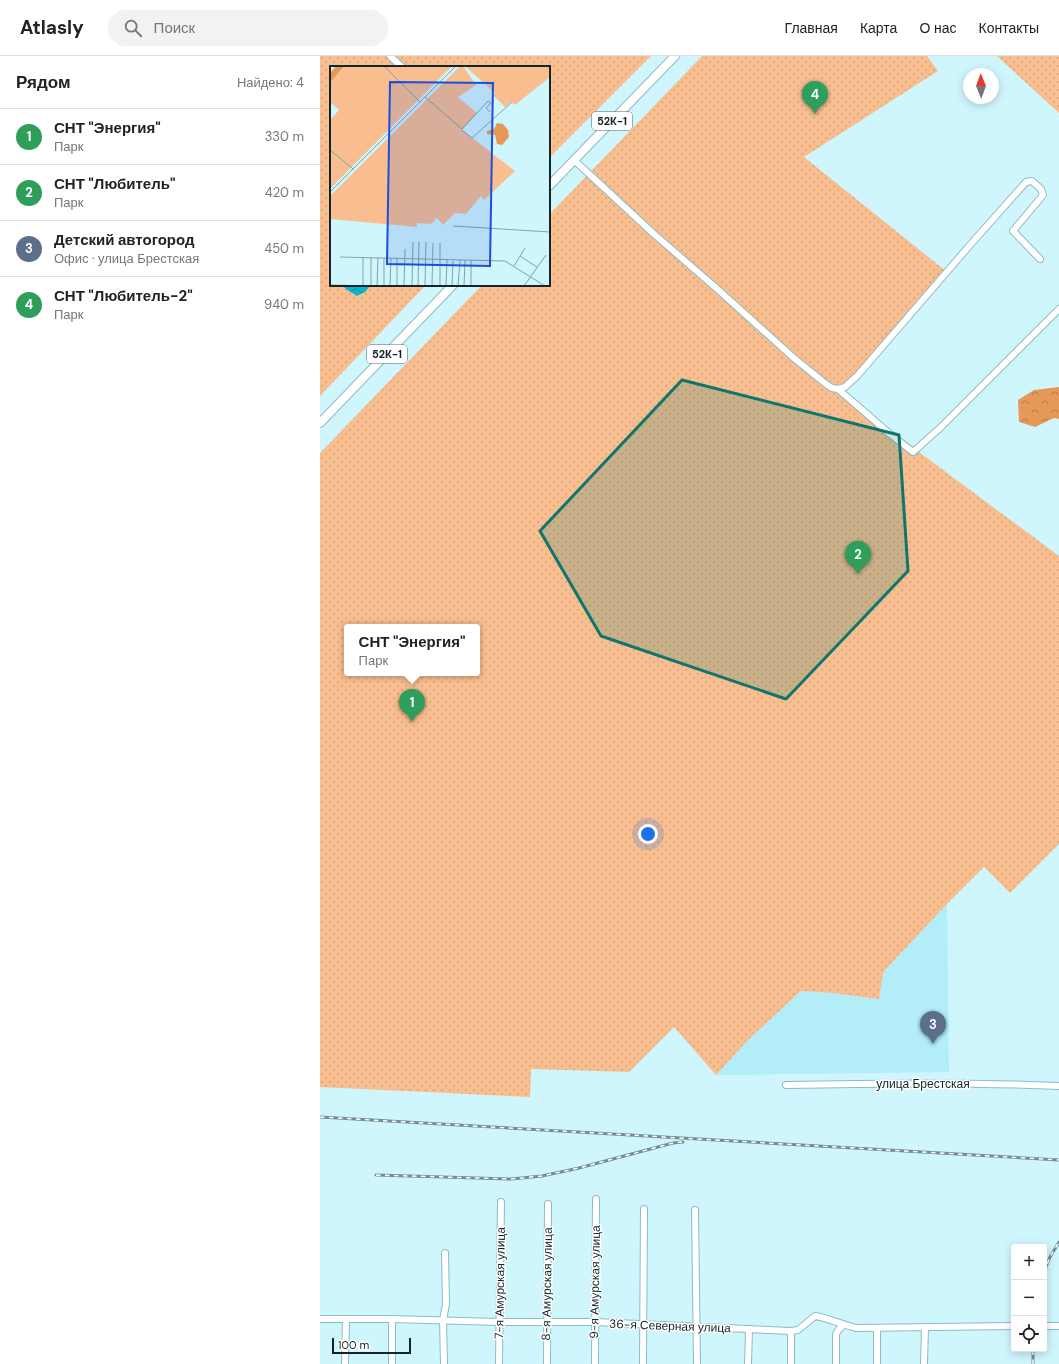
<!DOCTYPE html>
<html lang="ru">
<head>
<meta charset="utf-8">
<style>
  body { margin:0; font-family:"DM Sans",sans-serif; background:#f2f2f2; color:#222 }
  .controls { position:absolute; right:12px; bottom:12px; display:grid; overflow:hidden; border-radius:4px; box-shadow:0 2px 10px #0003 }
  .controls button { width:36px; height:36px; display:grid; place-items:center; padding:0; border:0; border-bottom:1px solid #e0e0e0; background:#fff; color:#222; font:20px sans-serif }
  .compass { position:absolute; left:643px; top:12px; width:36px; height:36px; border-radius:50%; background:#fff; box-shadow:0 2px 10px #0003; rotate:359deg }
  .scale { position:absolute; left:12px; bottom:10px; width:79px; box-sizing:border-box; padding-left:4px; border:2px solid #132529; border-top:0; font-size:11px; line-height:14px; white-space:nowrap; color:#132529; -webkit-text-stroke:3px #fff; paint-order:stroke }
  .you { position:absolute; left:328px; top:778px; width:14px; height:14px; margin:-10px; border:3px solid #fff; border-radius:50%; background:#1a73e8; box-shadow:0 0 0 6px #1a73e833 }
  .badge { display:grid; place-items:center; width:26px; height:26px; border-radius:50%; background:#0b8043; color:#fff; font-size:13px; font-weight:700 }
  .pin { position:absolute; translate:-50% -33px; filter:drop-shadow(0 1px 2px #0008) }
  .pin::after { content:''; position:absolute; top:21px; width:14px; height:12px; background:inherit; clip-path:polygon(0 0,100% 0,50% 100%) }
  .popup { position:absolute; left:24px; top:568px; width:136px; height:52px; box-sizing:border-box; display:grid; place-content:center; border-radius:4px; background:#fff; filter:drop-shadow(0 1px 3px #0005); font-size:13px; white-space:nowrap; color:#767676 }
  .popup b { font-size:15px; color:#222 }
  .popup::after { content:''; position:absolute; left:50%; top:100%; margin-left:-8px; border:8px solid transparent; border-top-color:#fff }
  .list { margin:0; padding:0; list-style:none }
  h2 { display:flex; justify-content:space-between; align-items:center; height:52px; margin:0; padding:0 16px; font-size:17px }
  h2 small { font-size:13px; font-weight:400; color:#767676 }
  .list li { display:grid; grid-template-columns:26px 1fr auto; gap:12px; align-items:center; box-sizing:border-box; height:56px; padding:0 16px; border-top:1px solid #e0e0e0 }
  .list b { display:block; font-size:15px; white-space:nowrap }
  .list p { margin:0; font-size:13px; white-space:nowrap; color:#767676 }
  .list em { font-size:13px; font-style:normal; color:#767676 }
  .icon { flex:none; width:22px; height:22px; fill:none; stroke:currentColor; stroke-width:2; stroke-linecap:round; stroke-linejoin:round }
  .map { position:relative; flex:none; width:739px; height:1308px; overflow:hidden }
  header { display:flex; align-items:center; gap:24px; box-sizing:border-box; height:56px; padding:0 20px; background:#fff; border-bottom:1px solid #e0e0e0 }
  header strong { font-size:19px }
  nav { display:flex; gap:22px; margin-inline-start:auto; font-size:14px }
  .search { width:280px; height:36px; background:#f2f2f2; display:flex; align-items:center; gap:10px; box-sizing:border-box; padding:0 14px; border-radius:22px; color:#767676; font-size:15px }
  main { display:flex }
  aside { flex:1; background:#fff }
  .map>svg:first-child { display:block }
  .built { fill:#b3edf7 }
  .grass { fill:url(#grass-dots); fill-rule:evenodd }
  .forest { fill:url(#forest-crowns) }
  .water { fill:url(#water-waves) }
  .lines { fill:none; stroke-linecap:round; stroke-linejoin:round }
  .minor-casing { stroke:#8ebbc4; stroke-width:8 }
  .major-casing { stroke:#8ebbc4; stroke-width:10 }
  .minor { stroke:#fff; stroke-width:6 }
  .major { stroke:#fff; stroke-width:8 }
  .rail-casing { stroke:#728e94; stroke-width:3 }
  .rail { stroke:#fff; stroke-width:1.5; stroke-dasharray:4.5; stroke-linecap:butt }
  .marked { fill:#0f766e; fill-opacity:0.2; stroke:#0f766e; stroke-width:3; stroke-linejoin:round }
  .labels { text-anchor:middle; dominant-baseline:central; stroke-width:3; stroke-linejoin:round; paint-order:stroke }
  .shield { fill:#fff; stroke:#5a6669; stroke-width:1 }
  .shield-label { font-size:11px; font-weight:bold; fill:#132529 }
  .street-label { font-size:12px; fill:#132529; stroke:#fff }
  .inset-road { fill:none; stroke:#84a2a8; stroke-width:1 }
  .view { fill:#1d4ed8; fill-opacity:0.15; stroke:#1d4ed8; stroke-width:2 }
  .inset-edge { fill:none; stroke:#132529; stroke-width:2 }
</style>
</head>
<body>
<header>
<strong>Atlasly</strong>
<div class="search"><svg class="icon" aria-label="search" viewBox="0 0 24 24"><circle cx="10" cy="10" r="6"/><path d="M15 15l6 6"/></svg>Поиск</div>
<nav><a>Главная</a><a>Карта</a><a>О нас</a><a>Контакты</a></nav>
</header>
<main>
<aside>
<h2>Рядом<small>Найдено: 4</small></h2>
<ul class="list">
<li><span class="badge" style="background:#2e9e5b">1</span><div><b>СНТ &quot;Энергия&quot;</b><p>Парк</p></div><em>330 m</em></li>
<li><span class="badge" style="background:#2e9e5b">2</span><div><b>СНТ &quot;Любитель&quot;</b><p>Парк</p></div><em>420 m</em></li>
<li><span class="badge" style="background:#5c6f8a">3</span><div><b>Детский автогород</b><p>Офис · улица Брестская</p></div><em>450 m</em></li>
<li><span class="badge" style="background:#2e9e5b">4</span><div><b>СНТ &quot;Любитель-2&quot;</b><p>Парк</p></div><em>940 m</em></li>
</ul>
</aside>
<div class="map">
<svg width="739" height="1308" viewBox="0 0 739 1308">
  <defs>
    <pattern id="grass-dots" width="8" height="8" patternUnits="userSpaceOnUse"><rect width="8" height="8" fill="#f9be90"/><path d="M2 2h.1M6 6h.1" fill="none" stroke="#d5a37c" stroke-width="1.8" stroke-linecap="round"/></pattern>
    <pattern id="forest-crowns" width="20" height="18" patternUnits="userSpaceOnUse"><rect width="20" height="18" fill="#e59958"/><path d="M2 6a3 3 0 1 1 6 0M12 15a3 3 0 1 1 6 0" fill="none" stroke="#b87d49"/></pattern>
    <pattern id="water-waves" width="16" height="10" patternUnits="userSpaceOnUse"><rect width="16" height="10" fill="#08b6cc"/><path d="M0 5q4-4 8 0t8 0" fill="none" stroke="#0894a6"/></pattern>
  </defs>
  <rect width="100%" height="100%" fill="#d0f6fd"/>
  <polygon class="built" points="627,848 629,1016 396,1019 429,983 481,935 512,937 559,943 563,918 565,914"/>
  <g class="grass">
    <polygon points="0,0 331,0 229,102 229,11 11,11 11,229 106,229 0,340"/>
    <path d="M382,0H607L618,15L484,101L627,216L518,336L739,500V788L690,837L664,811L627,848L565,914L563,918L559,943L512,937L481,935L429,983L396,1019L354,971L309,1016L211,1013L210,1041L0,1031V397L162,229H229V159ZM27,571H157V617H27Z"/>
    <polygon points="677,0 739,0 739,57"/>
  </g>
  <polygon class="forest" points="739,331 739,363 734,362 715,371 699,366 698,344 714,334"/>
  <polygon class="water" points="22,229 51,229 45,236 37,240 26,233"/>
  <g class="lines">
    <g class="minor-casing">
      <g id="minor">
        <polyline points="70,0 82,11"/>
        <polyline points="254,104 335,179 395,231 475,303 506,328 512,332 518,333 525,331 538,319 650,189 706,126 712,125 721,133 723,139 693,175 720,203"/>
        <polyline points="518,333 570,378 593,396 620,372 739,253"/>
        <path d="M466,1029C557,1027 648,1026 739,1030"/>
        <polyline points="375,1154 377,1308"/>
        <path d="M0,1263H72L179,1266H275L471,1275L478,1274L495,1260C509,1262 522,1269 537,1272L694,1270"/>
        <polyline points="72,1263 72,1308"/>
        <polyline points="724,1270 739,1270"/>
        <polyline points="557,1272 557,1308"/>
        <polyline points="25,1308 26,1263"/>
        <polyline points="124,1308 123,1264 126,1248 125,1197"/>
        <polyline points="179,1308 181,1146"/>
        <polyline points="227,1308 228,1148"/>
        <polyline points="275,1308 276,1143"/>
        <polyline points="323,1308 324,1153"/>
        <polyline points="428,1308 429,1273"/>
        <polyline points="471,1308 471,1275"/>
        <polyline points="516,1308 516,1278 519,1273 524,1269"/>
        <polyline points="604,1308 605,1271"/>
      </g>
    </g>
    <g class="major-casing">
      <g id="major">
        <polyline points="229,130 355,0"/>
        <polyline points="0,367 133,229"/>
      </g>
    </g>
    <use href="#minor" class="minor"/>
    <use href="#major" class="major"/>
    <g class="rail-casing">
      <g id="rail">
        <polyline points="0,1061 739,1104"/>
        <polyline points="56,1119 191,1123 222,1120 259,1112 353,1087 363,1086"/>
        <polyline points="724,1216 730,1201 739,1186"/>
        <polyline points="713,1308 713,1293"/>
      </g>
    </g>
    <use href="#rail" class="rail"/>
  </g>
  <path class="marked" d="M362,324L579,379L588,515L466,643L281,580L220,475Z"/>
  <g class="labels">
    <g class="shield">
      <rect x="272" y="56" width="40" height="18" rx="3"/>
      <rect x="47" y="289" width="40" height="18" rx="3"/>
    </g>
    <g class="shield-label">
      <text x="292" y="65">52К-1</text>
      <text x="67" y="298">52К-1</text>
    </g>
    <g class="street-label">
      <text x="603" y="1028">улица Брестская</text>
      <text transform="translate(275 1226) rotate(-89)">9-я Амурская улица</text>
      <text transform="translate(180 1227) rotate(-89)">7-я Амурская улица</text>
      <text transform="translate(227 1228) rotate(-89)">8-я Амурская улица</text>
      <text transform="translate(350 1270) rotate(2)">36-я Северная улица</text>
    </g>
  </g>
  <g transform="translate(10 10)">
    <rect width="220" height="220" fill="#d0f6fd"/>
    <path d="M14,0H122L0,123V54L9,44L0,36V17ZM130,0H133L146,19L128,31L147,47L132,64L185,105L154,134L151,130L136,148L125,147L113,159L107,152L101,158L87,157V161L0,153V130ZM135,0H220V11L185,39L181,36L175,41L163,29L165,27Z" fill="#f9be90"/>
    <path d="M6,0H14L0,17V7ZM167,57L173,58L178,64L179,71L172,79L167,78L165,69L157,68V65L164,63Z" fill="#e59958"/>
    <path class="inset-road" d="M54,0L90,36M95,31L132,63L158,35L161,37L156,42L160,46M132,64L142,72L182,36M0,84L23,103M0,126L126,0M123,160L220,166M190,190L207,201M10,191L175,195L215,220M184,200L195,182M0,219L38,220M33,220V191M41,220V191M47,220L48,191M54,220V192M60,220L61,192M67,220V192M74,220L75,183M82,220L83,176M88,220L89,176M95,220L96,176M102,220L103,177M110,220V177M116,220L117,194M122,220L123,195M128,220L130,194M134,220L135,194M141,220V194M194,220L216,189"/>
    <path class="view" d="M60,16L163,17L160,200L57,198Z"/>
    <rect width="220" height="220" class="inset-edge"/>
  </g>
</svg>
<div class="controls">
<button>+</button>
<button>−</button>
<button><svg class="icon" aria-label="locate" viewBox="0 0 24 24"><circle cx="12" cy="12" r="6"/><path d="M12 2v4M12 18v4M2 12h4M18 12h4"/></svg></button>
</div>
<svg class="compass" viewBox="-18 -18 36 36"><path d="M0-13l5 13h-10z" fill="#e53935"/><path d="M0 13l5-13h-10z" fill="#767676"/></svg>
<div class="scale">100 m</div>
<div class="you"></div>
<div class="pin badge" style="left:92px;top:666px;background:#2e9e5b">1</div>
<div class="popup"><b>СНТ &quot;Энергия&quot;</b>Парк</div>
<div class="pin badge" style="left:538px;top:518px;background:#2e9e5b">2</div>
<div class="pin badge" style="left:613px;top:988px;background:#5c6f8a">3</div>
<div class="pin badge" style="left:495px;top:58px;background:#2e9e5b">4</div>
</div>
</main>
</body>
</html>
